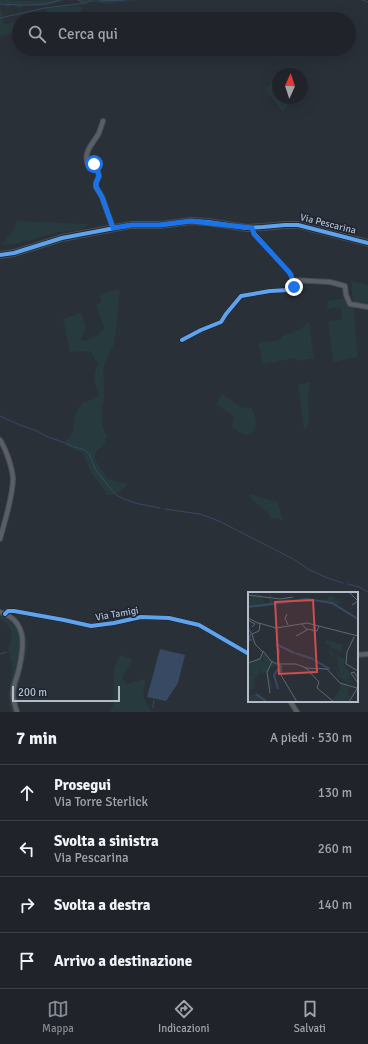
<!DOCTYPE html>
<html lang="it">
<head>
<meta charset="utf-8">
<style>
  body { margin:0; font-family:Signika,sans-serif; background:#2d3036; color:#f1f3f6 }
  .compass { position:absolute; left:272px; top:68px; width:36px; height:36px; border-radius:50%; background:#20242a; box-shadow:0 4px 16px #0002; rotate:3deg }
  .scale { position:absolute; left:12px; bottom:10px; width:108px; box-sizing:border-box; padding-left:4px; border:2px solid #b4bcc9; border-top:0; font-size:11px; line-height:14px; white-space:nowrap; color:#b4bcc9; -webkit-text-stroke:3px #1d2633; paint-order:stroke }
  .stop { position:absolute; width:12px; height:12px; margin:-9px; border:3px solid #1a73e8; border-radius:50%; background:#fff }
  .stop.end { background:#1a73e8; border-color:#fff; box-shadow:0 1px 4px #0008 }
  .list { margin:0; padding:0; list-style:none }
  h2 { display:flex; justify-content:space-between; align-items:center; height:52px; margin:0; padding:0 16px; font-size:17px }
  h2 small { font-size:13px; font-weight:400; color:#a2a4a8 }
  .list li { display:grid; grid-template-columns:26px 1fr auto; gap:12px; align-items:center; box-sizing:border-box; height:56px; padding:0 16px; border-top:1px solid #3d4147 }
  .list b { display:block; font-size:15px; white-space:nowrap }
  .list p { margin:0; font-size:13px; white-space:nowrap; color:#a2a4a8 }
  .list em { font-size:13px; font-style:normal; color:#a2a4a8 }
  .icon { flex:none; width:22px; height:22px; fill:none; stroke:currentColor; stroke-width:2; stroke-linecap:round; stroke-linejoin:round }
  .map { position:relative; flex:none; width:368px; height:712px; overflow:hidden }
  .search { position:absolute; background:#20242a; box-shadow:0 4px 16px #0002; left:12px; right:12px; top:12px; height:44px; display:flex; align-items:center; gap:10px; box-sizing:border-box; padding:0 14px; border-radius:22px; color:#a2a4a8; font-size:15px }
  .sheet { height:276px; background:#20242a }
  nav { display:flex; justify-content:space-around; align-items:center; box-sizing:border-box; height:56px; border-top:1px solid #3d4147; background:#20242a; font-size:11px; color:#a2a4a8 }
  nav a { display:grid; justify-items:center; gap:2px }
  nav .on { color:#848b96 }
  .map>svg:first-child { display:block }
  .green { fill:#273a3e }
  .water { fill:#384963 }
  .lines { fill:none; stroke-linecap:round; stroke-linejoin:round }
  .stream { stroke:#384963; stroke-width:1 }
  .minor-casing { stroke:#484c53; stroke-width:6 }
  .tertiary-casing { stroke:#484c53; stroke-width:8 }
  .minor { stroke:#5a5e66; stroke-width:4 }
  .tertiary { stroke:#5a5e66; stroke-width:5.5 }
  .cycleway-casing { stroke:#1d2633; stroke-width:6 }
  .cycleway { stroke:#60a3ed; stroke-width:4 }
  .route { stroke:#1a73e8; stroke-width:5 }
  .labels { text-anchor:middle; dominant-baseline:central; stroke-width:3.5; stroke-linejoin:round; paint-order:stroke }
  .street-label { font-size:10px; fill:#b4bcc9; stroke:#1d2633 }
  .inset-river { fill:none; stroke:#384963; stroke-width:2 }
  .inset-road { fill:none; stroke:#616872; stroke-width:1 }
  .view { fill:#ce4d50; fill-opacity:0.15; stroke:#ce4d50; stroke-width:2 }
  .inset-edge { fill:none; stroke:#b4bcc9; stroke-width:2 }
</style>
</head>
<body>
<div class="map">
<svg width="368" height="712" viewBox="0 0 368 712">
  <rect width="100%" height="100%" fill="#2a3038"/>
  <g class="green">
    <path d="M0,0L26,1L64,0C55,4 39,9 30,4C25,5 22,8 18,9L16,6L11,5L9,8L6,7L5,3H0Z"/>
    <path d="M80,0H135L110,4L91,2L85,3C76,23 62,19 43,19V15L47,8C59,7 70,6 82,7L84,3Z"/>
    <path d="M0,8L2,11V18L4,24C9,24 12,22 17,22L19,25V32L0,36Z"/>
    <polygon points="278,78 278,98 291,98 283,112 265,89"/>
    <polygon points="17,221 88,224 84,228 80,230 59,232 15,244 3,245 4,242 15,228"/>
    <polygon points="351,281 368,285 368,305 353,303"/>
    <path d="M120,289L116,331L113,346L105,362L103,371L104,382V402L102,405V424L105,433L107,435C106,439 105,444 102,447C102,447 98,450 97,451C90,459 104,471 108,479L128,484C121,491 115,496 105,495L106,492L91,473L83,453L67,446L66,441C76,432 72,427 75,416C76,411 80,406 84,402L92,400L98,397C99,392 98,391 96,387C94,380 94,370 98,364L90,351L70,352L63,319L81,313L86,327L81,340L84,341L98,335L104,328L96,304L101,302L100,294Z"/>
    <polygon points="346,298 353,306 358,357 333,362 328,321 343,319 340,307 327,309 328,301"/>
    <polygon points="309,322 314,358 297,361 296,358 263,364 258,343 279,340 283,336 299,330"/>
    <polygon points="310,382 308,399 309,422 307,427 304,428 298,385"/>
    <path d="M222,394L240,407L252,408C254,414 258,424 254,430C249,439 236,432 232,426L234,416L216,404Z"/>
    <polygon points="249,494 278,502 283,521 278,518 271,519 270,516 270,515 251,499"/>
    <path d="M0,615L7,619L13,625L25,631C31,653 22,666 18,687C16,695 18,705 21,712H18L17,710L13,684L11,694L15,712H11L8,694L12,676V664L8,648C15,636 12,626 0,619Z"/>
    <polygon points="120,655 133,660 122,678 127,684 144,679 146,682 143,696 150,710 153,712 109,712 113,706 114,668"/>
  </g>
  <polygon class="water" points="160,649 185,655 178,683 166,701 147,697"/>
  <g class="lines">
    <g class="stream">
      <polyline points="78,0 83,2"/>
      <polyline points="99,0 102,1 125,0"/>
      <polyline points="362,0 368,2"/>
      <path d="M0,4C20,5 41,7 60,0"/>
      <polyline points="0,18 45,8 85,3 92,0"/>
      <polyline points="0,416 20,425 37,431 46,436 65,443 74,447 83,449 90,455 95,469 113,492 118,496 127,500 139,504 160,508"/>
      <polyline points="165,509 200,514 219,521 295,560 308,569 325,577 343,583"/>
      <polyline points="348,584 359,587 368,592"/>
      <polyline points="0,654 7,652"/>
      <polyline points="153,705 154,701"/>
      <polyline points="153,708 153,706"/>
    </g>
    <g class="minor-casing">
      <g id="minor">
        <path d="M103,121C102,125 100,129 99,133C94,142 84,151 87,162C97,165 97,166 99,176L96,183V187L102,197L113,228"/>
        <polyline points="293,280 330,282 345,286 346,295 350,304 368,307"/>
        <polyline points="182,340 201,330 221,322 226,314 241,296 270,291 289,290 291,289 294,287 293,280 289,272 253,232 252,228"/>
        <path d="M0,440C6,449 12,467 13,478C13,497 5,520 0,539"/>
        <path d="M0,612C28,621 24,646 19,669C17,678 13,685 13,694C13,700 15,706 17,712"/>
        <polyline points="5,614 8,611 14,611 64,620 91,626 114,623 141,617 169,618 199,625 249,654"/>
        <polyline points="357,655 368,654"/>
        <polyline points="290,701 297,712"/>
      </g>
    </g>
    <g class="tertiary-casing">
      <polyline id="tertiary" points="0,255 14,253 62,238 120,227 131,225 160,225 191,221 208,222 247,228 263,227 285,225 298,225 368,243"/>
    </g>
    <use href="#minor" class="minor"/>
    <use href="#tertiary" class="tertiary"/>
    <g class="cycleway-casing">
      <g id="cycleway">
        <polyline points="0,255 14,253 62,238 120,227 131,225 160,225 191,221 208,222 247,228 263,227 285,225 298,225 368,243"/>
        <polyline points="182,340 201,330 221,322 226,314 241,296 270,291 289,290 291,289 294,287 293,280 289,272 253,232 252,228"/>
        <polyline points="5,614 8,611 14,611 64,620 91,626 114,623 141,617 169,618 199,625 249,654"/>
      </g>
    </g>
    <use href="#cycleway" class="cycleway"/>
  </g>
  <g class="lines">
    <polyline class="route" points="94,164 96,166 99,176 96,183 96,187 102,197 113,228 132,225 160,225 191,221 252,228 254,234 289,272 291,275 294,287"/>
  </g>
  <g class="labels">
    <g class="street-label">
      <text transform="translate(328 224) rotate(14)">Via Pescarina</text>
      <text transform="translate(117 614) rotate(-10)">Via Tamigi</text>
    </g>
  </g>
  <g transform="translate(248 592)">
    <rect width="110" height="110" fill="#2a3038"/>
    <path d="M1,0L14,3L17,13L21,12V0L27,10H34L36,7L43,6L44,8L46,6L49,8L54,6H56L77,9L82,3L94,11L88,12L110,27L83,11L61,7L32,12L28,10L31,13L17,15H2L0,19V6L5,3ZM78,48L95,53L94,60L83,56V59L85,61L84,69L93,85L88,63L100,68L96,69L97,74L104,83L99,84L104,86L99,87L100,89L103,88L106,91L98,90L90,84L84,68V61L81,62L83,54L77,52ZM16,61L29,72L28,74H23L20,81L25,96L23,97L19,80L13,82V77L9,86L7,85L6,97H0V82L6,83L0,81V71L11,65L17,72L14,66ZM92,91L102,95L100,98L106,101L100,99L99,102L103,105L100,110H82L92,98ZM8,101L15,107L0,110V105Z" fill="#273a3e"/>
    <path class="inset-river" d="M0,15L59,7L84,11L110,27M0,36L3,41L1,48H4M28,52L46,61M47,61L65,67M66,68L82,77M30,97L26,83L31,76M8,102L19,110"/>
    <path class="inset-road" d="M101,0L110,9L104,13M0,3L32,7L45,5M39,22L37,26L40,33M0,26L12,32L11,39L4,42L7,52L15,60L12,67L0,71M0,28L7,32L4,35M11,31L28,36L59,31L110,44M59,37L69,39L71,34M48,44L59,38L54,32M106,45L99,60L98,72L110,79M29,54L31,58L30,72M15,59L23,69L33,74V83L49,110M31,72H48L58,76L71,90L69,96L86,110M57,76L79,77L92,91L109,96M110,86L106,80L103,81L110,91M22,101L19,80L24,70M101,110L110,95"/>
    <path class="view" d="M65,8L69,80L31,82L27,10Z"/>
    <rect width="110" height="110" class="inset-edge"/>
  </g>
</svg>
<svg class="compass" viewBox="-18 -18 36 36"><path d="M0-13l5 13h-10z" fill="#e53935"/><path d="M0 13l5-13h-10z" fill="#a2a4a8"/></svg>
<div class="scale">200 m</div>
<div class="stop" style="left:94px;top:164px"></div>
<div class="stop end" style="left:294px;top:287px"></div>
<div class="search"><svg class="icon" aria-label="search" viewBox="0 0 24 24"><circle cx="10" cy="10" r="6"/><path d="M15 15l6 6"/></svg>Cerca qui</div>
</div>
<section class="sheet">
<h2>7 min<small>A piedi · 530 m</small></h2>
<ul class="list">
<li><svg class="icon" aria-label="ahead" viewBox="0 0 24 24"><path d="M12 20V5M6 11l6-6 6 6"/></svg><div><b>Prosegui</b><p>Via Torre Sterlick</p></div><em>130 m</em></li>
<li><svg class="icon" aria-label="left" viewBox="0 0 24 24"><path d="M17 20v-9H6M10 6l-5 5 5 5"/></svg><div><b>Svolta a sinistra</b><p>Via Pescarina</p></div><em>260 m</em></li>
<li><svg class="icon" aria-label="right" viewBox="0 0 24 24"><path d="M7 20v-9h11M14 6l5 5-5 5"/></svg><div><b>Svolta a destra</b></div><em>140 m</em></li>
<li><svg class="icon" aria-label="arrive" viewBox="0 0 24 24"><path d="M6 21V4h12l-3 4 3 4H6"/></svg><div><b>Arrivo a destinazione</b></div></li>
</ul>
</section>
<nav>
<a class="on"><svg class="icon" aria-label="map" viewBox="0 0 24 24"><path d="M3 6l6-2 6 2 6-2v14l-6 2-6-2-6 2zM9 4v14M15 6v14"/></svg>Mappa</a>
<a><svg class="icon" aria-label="directions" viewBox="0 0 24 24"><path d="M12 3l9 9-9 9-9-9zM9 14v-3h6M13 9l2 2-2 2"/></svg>Indicazioni</a>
<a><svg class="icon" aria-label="saved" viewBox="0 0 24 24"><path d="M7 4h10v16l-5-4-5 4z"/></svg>Salvati</a>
</nav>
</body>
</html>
